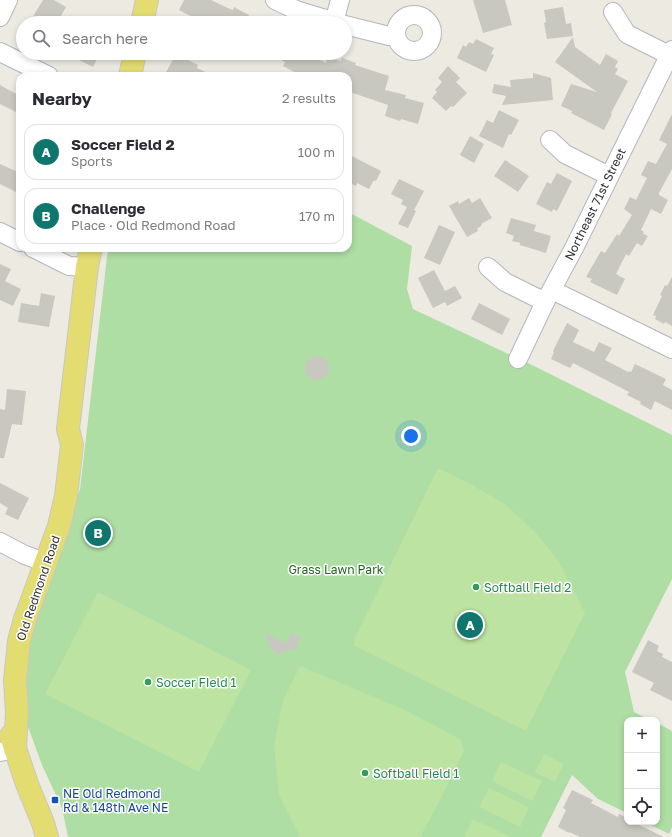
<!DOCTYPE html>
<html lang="en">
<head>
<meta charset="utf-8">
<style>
  body { margin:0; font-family:"Golos Text",sans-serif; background:#f7f7f7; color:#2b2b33 }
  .controls { position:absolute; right:12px; bottom:12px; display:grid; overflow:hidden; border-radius:8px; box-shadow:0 2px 6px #0003 }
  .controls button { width:36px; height:36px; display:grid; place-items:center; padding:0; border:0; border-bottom:1px solid #e1e1e2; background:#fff; color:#2b2b33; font:20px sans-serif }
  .you { position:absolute; left:411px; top:436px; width:14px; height:14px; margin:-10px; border:3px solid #fff; border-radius:50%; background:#1a73e8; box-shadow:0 0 0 6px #1a73e833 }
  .badge { display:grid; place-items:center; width:26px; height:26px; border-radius:50%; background:#0f766e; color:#fff; font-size:13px; font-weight:700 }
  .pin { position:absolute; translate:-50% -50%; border:2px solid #fff; box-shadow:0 1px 4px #0006 }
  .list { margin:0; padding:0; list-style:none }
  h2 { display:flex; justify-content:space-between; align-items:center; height:52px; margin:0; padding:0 16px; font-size:17px }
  h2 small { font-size:13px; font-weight:400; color:#7c7c81 }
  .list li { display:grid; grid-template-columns:26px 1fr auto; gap:12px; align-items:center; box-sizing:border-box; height:56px; margin:0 8px 8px; padding:0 8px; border:1px solid #e1e1e2; border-radius:12px }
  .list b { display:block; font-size:15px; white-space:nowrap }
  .list p { margin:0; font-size:13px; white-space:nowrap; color:#7c7c81 }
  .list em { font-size:13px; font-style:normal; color:#7c7c81 }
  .icon { flex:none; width:22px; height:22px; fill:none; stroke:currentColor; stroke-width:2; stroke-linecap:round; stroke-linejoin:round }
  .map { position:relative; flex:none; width:672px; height:837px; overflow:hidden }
  .search { position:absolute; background:#fff; box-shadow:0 2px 6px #0003; left:16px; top:16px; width:336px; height:44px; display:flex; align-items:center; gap:10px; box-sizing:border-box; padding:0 14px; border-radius:22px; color:#7c7c81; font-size:15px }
  .panel { position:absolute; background:#fff; box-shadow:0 2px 6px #0003; left:16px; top:72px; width:336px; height:180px; border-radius:12px }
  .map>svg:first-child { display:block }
  .green { fill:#aedea4 }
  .pitch { fill:#bce3a1 }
  .building { fill:#c9c8c0 }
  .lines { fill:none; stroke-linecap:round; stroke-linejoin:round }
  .minor-casing { stroke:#b5b5bf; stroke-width:20 }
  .major-casing { stroke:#c8c8c8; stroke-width:24 }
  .minor { stroke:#fff; stroke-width:18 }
  .major { stroke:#e3dc71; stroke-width:22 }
  .leisure-dot { fill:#2e9e5b; stroke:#fff; stroke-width:1.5 }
  .transit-dot { fill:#1a4fb4; stroke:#fff; stroke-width:1.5 }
  .labels { text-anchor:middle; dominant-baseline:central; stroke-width:3; stroke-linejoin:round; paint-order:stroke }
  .street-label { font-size:12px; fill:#2d2d2d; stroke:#fff }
  .park-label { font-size:12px; fill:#256523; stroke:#fff }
  .leisure-label { font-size:12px; fill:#27864d; stroke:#fff; text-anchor:start }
  .transit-label { font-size:12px; fill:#164399; stroke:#fff; text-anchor:start }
</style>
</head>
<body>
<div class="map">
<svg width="672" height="837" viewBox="0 0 672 837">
  <rect width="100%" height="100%" fill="#edeae2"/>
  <g class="green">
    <polygon points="348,212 412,246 407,289 413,309 534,366 672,435 672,579 625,672 634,712 650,720 627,720 627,813 598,799 572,775 541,837 68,837 62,808 42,765 27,724 21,669 36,612 56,564 80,489 107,257 109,248 348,248"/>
    <polygon points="657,723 672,731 672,827 669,834 645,822 657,822"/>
  </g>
  <g class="pitch">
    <polygon points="438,468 470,484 505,504 536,533 559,562 585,613 526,731 355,646 354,640"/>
    <polygon points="98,592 251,670 199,772 45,694"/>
    <polygon points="300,666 405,710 460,739 464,751 437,806 420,837 300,837 279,795 274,745 283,701"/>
    <polygon points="544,754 564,764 555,782 535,772"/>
    <polygon points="501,762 542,781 532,801 492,781"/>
    <polygon points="489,788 529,807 520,827 479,807"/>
    <polygon points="473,819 510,837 464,837"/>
  </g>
  <g class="building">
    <polygon points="43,0 54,0 66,7 57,23 29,23"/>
    <polygon points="184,0 211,0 230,9 233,10 234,7 249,15 245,23 213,23 202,17 200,21 179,10"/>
    <polygon points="473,0 505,0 512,25 483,33"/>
    <polygon points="563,7 566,24 571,23 573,36 547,39 544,23 546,22 544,10"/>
    <polygon points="573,37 575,47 600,65 606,54 618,61 615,67 618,69 615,74 628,81 611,113 612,114 604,130 571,113 572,111 561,106 571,84 597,92 555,62"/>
    <polygon points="476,39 494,48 491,54 494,55 486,72 457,58 463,45 466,47 469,42 473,44"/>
    <polygon points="65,53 100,53 93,67"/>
    <polygon points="268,53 306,53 326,63 327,57 341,61 342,58 356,63 355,65 389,76 385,90 406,95 405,98 424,103 418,124 401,119 400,121 385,116 388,105 350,92 352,87 348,86 348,76 302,76 283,66 285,62"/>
    <polygon points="176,54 198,65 197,68 214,76 164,76"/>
    <polygon points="448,66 460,78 456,82 467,93 453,107 451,106 446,111 432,98 437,92 435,90 442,82 438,78"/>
    <polygon points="533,73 551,78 553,100 502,105 506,96 492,93 494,84 511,87 510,80 533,78"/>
    <polygon points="0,85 20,96 20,114 0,104"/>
    <polygon points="499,110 519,120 511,135 509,134 503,148 479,136 487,120 493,123"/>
    <polygon points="672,114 672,169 659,193 659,195 668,200 661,214 651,209 641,230 644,232 643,234 648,236 642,246 637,243 629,256 626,254 616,274 625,279 617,295 590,282 592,279 586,277 601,251 605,253 617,234 619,236 632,215 624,209 630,197 636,200 647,178 641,175 648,161 656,164 667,144 659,140"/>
    <polygon points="470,136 484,144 474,163 460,155"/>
    <polygon points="348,154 381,171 376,181 374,180 369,189 357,183 356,186 348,182"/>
    <polygon points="505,160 529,176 518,192 494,176"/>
    <polygon points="0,164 20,173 20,194 0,184"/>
    <polygon points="557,173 572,181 557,211 553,209 552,212 536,204 547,182 551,184"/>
    <polygon points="399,179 424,191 414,210 416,211 408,228 398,224 407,207 401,204 403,200 391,194"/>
    <polygon points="469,198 472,203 480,198 492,218 481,224 482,225 477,229 478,231 467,237 449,206 458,201 459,204"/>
    <polygon points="511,218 536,225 534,231 551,236 546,253 520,245 520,243 512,241 514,236 506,233"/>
    <polygon points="439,225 455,232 440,265 424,258"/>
    <polygon points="0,264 11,269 5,281 21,289 13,306 0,300"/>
    <polygon points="434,270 445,291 455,286 462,298 447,306 445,302 433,308 418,278"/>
    <polygon points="672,277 672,326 665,322 664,324 655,319 656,316 653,315 662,296 660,295 665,285 667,286"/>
    <polygon points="41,293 55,296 49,327 18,322 21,303 39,306"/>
    <polygon points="479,303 510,319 502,335 471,319"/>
    <polygon points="567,323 579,330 573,342 594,352 599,342 612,348 605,360 628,372 629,371 631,372 635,364 666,379 663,385 672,390 672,410 655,401 651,410 640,404 641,402 627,395 629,392 573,363 570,368 551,359 554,352 553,351"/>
    <circle cx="317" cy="368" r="12"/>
    <polygon points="7,389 26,391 22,425 12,424 4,458 0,458 0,409 5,410"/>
    <polygon points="0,483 29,498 18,520 5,514 8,508 0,503"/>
    <polygon points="265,633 286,643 291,633 301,637 296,647 298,648 279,654 268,648 270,646"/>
    <polygon points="648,640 659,646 657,651 663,654 662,657 672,662 672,701 650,690 654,683 632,672"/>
    <polygon points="572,790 593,800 591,803 618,817 619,814 627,818 627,822 641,822 639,825 664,837 580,837 569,832 569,833 558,827 566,810 563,808"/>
  </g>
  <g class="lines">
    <g class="minor-casing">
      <g id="minor">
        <polyline points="275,0 296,10 339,23"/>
        <polyline points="613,12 627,34 669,55"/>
        <circle cx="414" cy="33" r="18"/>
        <polyline points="0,17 8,0"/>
        <polyline points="334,22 340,0"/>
        <polyline points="345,25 389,36 396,36"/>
        <polyline points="0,52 49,76"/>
        <polyline points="550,140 565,154 609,176"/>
        <polyline points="0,232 20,242"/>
        <polyline points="33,248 69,266 87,267"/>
        <polyline points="488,267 505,282 545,302"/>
        <polyline points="552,290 672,349"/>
        <polyline points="518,359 545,302 574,248 672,50"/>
        <polyline points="0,542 25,555 47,563"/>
        <polyline points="0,752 15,749"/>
      </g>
    </g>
    <g class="major-casing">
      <g id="major">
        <polyline points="142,23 147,0"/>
        <polyline points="130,76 135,53"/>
        <polyline points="11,736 27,784 43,823 47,837"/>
        <polyline points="15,749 17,713 15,680 19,641 25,619 59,526 66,496 72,445 68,429 87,267 91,248"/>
      </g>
    </g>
    <use href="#minor" class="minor"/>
    <use href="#major" class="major"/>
  </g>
  <g class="leisure-dot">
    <circle cx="476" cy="587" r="4"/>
    <circle cx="148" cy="682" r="4"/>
    <circle cx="365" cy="773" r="4"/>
  </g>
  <rect class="transit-dot" x="51" y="796" width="8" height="8" rx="2"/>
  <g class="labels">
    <g class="street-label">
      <text transform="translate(595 204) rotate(-64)">Northeast 71st Street</text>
      <text transform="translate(38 588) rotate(-71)">Old Redmond Road</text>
    </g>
    <g class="park-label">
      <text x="336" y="569">Grass Lawn Park</text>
    </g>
    <g class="leisure-label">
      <text x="484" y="587">Softball Field 2</text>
      <text x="156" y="682">Soccer FIeld 1</text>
      <text x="373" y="773">Softball Field 1</text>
    </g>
    <g class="transit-label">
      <text x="63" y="793">NE Old Redmond<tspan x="63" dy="14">Rd &amp; 148th Ave NE</tspan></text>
    </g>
  </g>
</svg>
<div class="controls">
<button>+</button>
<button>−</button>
<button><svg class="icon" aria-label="locate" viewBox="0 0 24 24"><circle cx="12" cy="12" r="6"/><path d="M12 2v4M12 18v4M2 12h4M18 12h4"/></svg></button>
</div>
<div class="you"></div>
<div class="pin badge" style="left:470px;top:625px">A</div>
<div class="pin badge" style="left:98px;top:533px">B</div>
<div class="search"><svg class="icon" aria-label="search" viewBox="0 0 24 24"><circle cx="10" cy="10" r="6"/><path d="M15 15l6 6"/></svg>Search here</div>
<section class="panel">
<h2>Nearby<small>2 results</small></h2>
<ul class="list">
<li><span class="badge">A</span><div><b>Soccer Field 2</b><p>Sports</p></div><em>100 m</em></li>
<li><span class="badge">B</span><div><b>Challenge</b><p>Place · Old Redmond Road</p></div><em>170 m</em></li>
</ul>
</section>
</div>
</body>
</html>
